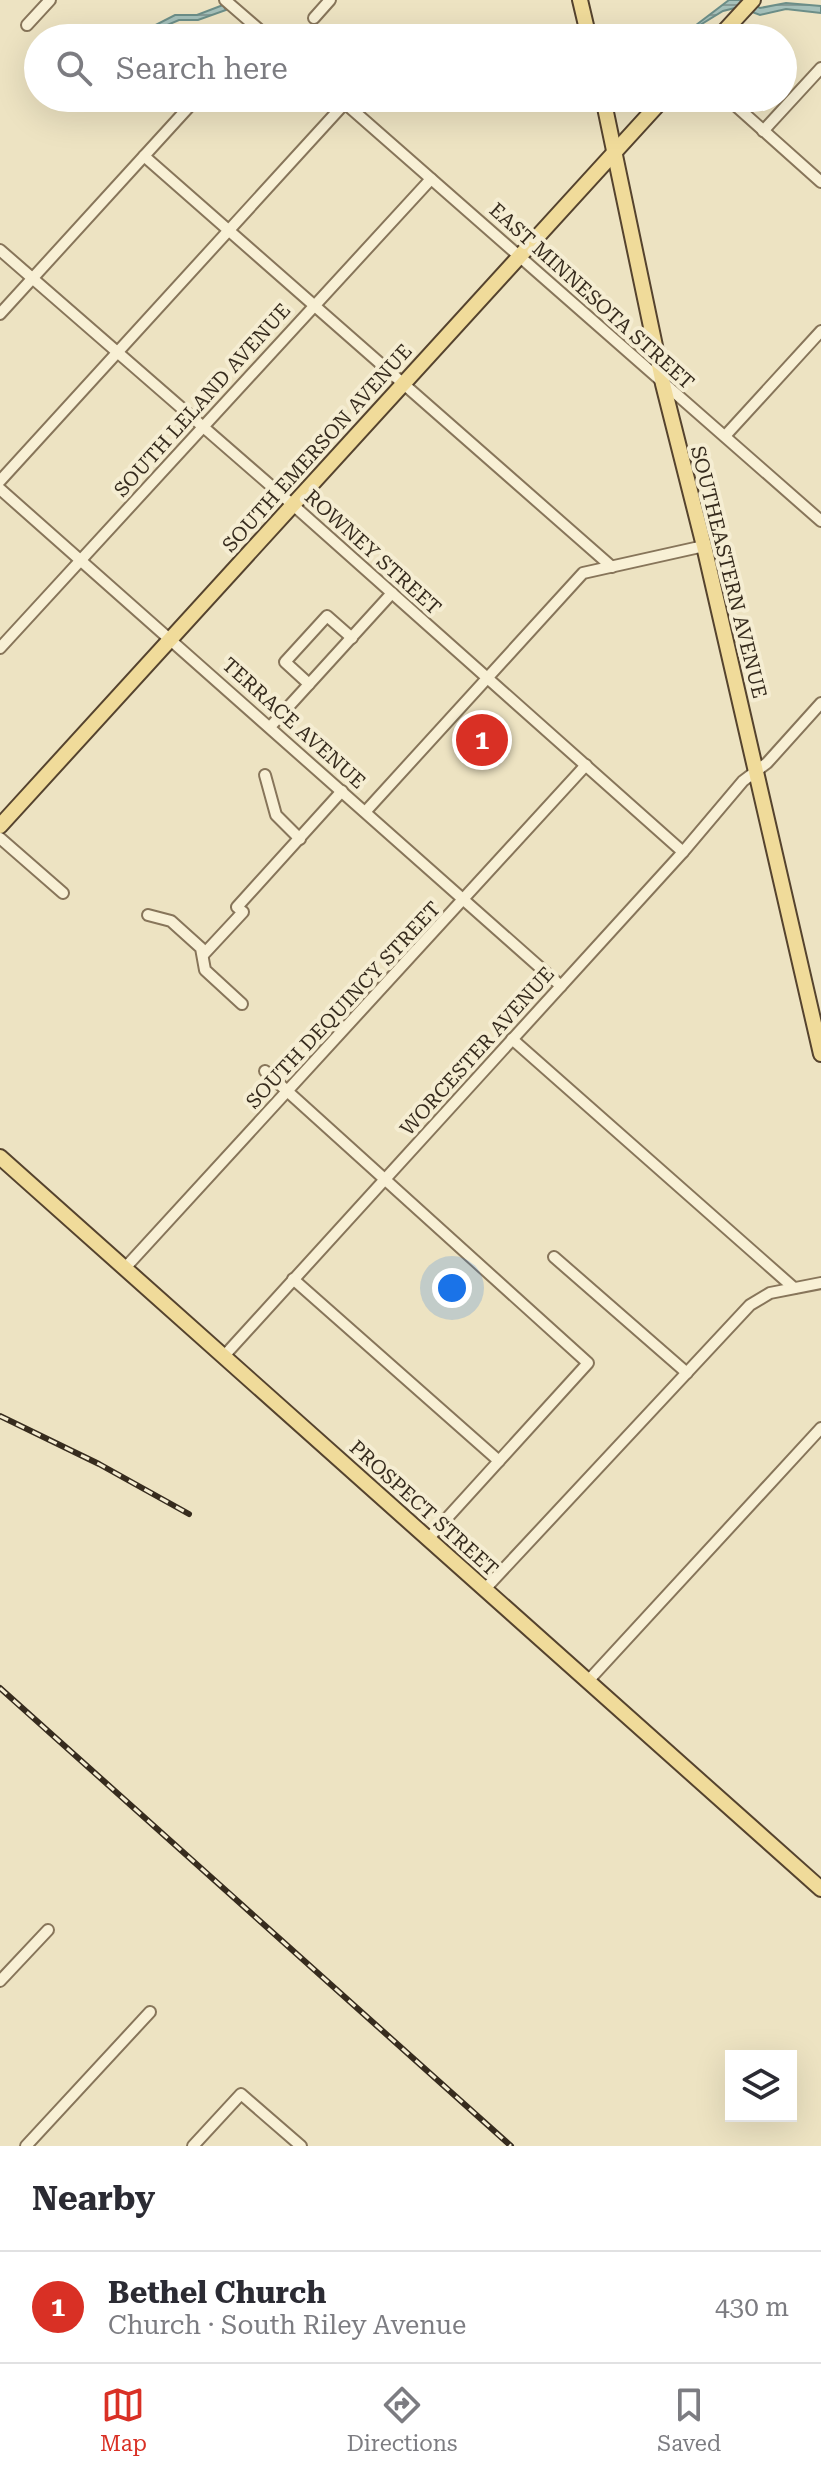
<!DOCTYPE html>
<html lang="en">
<head>
<meta charset="utf-8">
<style>
  body { margin:0; font-family:"Roboto Serif",serif; background:#f7f7f7; color:#2b2b33 }
  .controls { position:absolute; right:24px; bottom:24px; display:grid; overflow:hidden; border-radius:0px; box-shadow:0 8px 32px #0002 }
  .controls button { width:72px; height:72px; display:grid; place-items:center; padding:0; border:0; border-bottom:2px solid #e1e1e2; background:#fff; color:#2b2b33; font:40px sans-serif }
  .you { position:absolute; left:452px; top:1288px; width:28px; height:28px; margin:-20px; border:6px solid #fff; border-radius:50%; background:#1a73e8; box-shadow:0 0 0 12px #1a73e833 }
  .badge { display:grid; place-items:center; width:52px; height:52px; border-radius:50%; background:#d93025; color:#fff; font-size:26px; font-weight:700 }
  .pin { position:absolute; translate:-50% -50%; border:4px solid #fff; box-shadow:0 2px 8px #0006 }
  .list { margin:0; padding:0; list-style:none }
  h2 { display:flex; justify-content:space-between; align-items:center; height:104px; margin:0; padding:0 32px; font-size:34px }
  h2 small { font-size:26px; font-weight:400; color:#7c7c81 }
  .list li { display:grid; grid-template-columns:52px 1fr auto; gap:24px; align-items:center; box-sizing:border-box; height:112px; padding:0 32px; border-top:2px solid #e1e1e2 }
  .list b { display:block; font-size:30px; white-space:nowrap }
  .list p { margin:0; font-size:26px; white-space:nowrap; color:#7c7c81 }
  .list em { font-size:26px; font-style:normal; color:#7c7c81 }
  .icon { flex:none; width:44px; height:44px; fill:none; stroke:currentColor; stroke-width:2; stroke-linecap:round; stroke-linejoin:round }
  .map { position:relative; flex:none; width:821px; height:2146px; overflow:hidden }
  .search { position:absolute; background:#fff; box-shadow:0 8px 32px #0002; left:24px; right:24px; top:24px; height:88px; display:flex; align-items:center; gap:20px; box-sizing:border-box; padding:0 28px; border-radius:44px; color:#7c7c81; font-size:30px }
  .sheet { height:216px; background:#fff }
  nav { display:flex; justify-content:space-around; align-items:center; box-sizing:border-box; height:112px; border-top:2px solid #e1e1e2; background:#fff; font-size:22px; color:#7c7c81 }
  nav a { display:grid; justify-items:center; gap:4px }
  nav .on { color:#d93025 }
  .map>svg:first-child { display:block }
  .water { fill:url(#water-rules); stroke:#6c8e88; stroke-width:2 }
  .lines { fill:none; stroke-linecap:round; stroke-linejoin:round }
  .minor-casing { stroke:#87755a; stroke-width:14 }
  .major-casing { stroke:#55432e; stroke-width:18 }
  .minor { stroke:#f8f0d5; stroke-width:10 }
  .major { stroke:#f0db9a; stroke-width:14 }
  .rail-casing { stroke:#372c1e; stroke-width:6 }
  .rail { stroke:#f5edd2; stroke-width:3; stroke-dasharray:9; stroke-linecap:butt }
  .labels { text-anchor:middle; dominant-baseline:central; stroke-width:8; stroke-linejoin:round; paint-order:stroke }
  .street-label { font-size:20px; fill:#372c1e; stroke:#f5edd2 }
</style>
</head>
<body>
<div class="map">
<svg width="821" height="2146" viewBox="0 0 821 2146">
  <defs>
    <pattern id="water-rules" width="6" height="5" patternUnits="userSpaceOnUse" patternTransform="scale(2)"><rect width="6" height="5" fill="#a5c0ba"/><path d="M0 2.5h6" fill="none" stroke="#879c97"/></pattern>
  </defs>
  <rect width="100%" height="100%" fill="#ede3c2"/>
  <g class="water">
    <polygon points="729,0 743,0 760,8 786,3 821,6 821,13 786,9 760,15 739,7 723,11 679,38"/>
    <polygon points="223,5 226,10 198,20 179,20 139,37 113,38 144,31 175,15 197,15"/>
  </g>
  <g class="lines">
    <g class="minor-casing">
      <g id="minor">
        <polyline points="225,0 269,38"/>
        <polyline points="314,18 330,0"/>
        <polyline points="27,25 50,0"/>
        <polyline points="339,98 821,521"/>
        <polyline points="727,98 821,182"/>
        <polyline points="763,131 821,68"/>
        <polyline points="144,156 612,567"/>
        <polyline points="0,250 293,505 683,852"/>
        <polyline points="0,314 197,98"/>
        <polyline points="725,436 821,331"/>
        <polyline points="0,481 345,103"/>
        <polyline points="0,489 561,986"/>
        <polyline points="0,648 431,179"/>
        <polyline points="309,684 285,662 327,616 352,638"/>
        <polyline points="270,727 392,593"/>
        <polyline points="265,775 276,815 300,839"/>
        <polyline points="366,811 583,573 704,546"/>
        <polyline points="0,838 63,893"/>
        <polyline points="148,915 171,921 201,948 205,970 242,1004"/>
        <polyline points="203,955 243,912 237,907 342,791"/>
        <polyline points="512,1039 794,1288"/>
        <polyline points="265,1071 588,1363 428,1539"/>
        <polyline points="554,1257 687,1373"/>
        <polyline points="125,1268 586,765"/>
        <polyline points="293,1279 499,1461"/>
        <polyline points="224,1356 683,852 743,781 767,763 821,703"/>
        <polyline points="485,1589 750,1305 770,1293 821,1283"/>
        <polyline points="588,1681 821,1428"/>
        <polyline points="0,1981 48,1930"/>
        <polyline points="26,2146 150,2012"/>
        <polyline points="193,2146 241,2094 301,2146"/>
      </g>
    </g>
    <g class="major-casing">
      <g id="major">
        <polyline points="580,0 589,38"/>
        <polyline points="718,38 753,0"/>
        <polyline points="603,98 663,384 704,546 821,1054"/>
        <polyline points="0,826 664,98"/>
        <polyline points="0,1157 821,1889"/>
      </g>
    </g>
    <use href="#minor" class="minor"/>
    <use href="#major" class="major"/>
    <g class="rail-casing">
      <g id="rail">
        <polyline points="0,1416 99,1464 189,1514"/>
        <polyline points="0,1688 511,2146"/>
      </g>
    </g>
    <use href="#rail" class="rail"/>
  </g>
  <g class="labels">
    <g class="street-label">
      <text transform="translate(592 296) rotate(42)">EAST MINNESOTA STREET</text>
      <text transform="translate(202 400) rotate(-48)">SOUTH LELAND AVENUE</text>
      <text transform="translate(317 448) rotate(-48)">SOUTH EMERSON AVENUE</text>
      <text transform="translate(373 552) rotate(42)">ROWNEY STREET</text>
      <text transform="translate(729 572) rotate(76)">SOUTHEASTERN AVENUE</text>
      <text transform="translate(294 723) rotate(42)">TERRACE AVENUE</text>
      <text transform="translate(343 1005) rotate(-47)">SOUTH DEQUINCY STREET</text>
      <text transform="translate(477 1051) rotate(-48)">WORCESTER AVENUE</text>
      <text transform="translate(424 1508) rotate(42)">PROSPECT STREET</text>
    </g>
  </g>
</svg>
<div class="controls">
<button><svg class="icon" aria-label="layers" viewBox="0 0 24 24"><path d="M12 4l9 5-9 5-9-5zM3 14l9 5 9-5"/></svg></button>
</div>
<div class="you"></div>
<div class="pin badge" style="left:482px;top:740px">1</div>
<div class="search"><svg class="icon" aria-label="search" viewBox="0 0 24 24"><circle cx="10" cy="10" r="6"/><path d="M15 15l6 6"/></svg>Search here</div>
</div>
<section class="sheet">
<h2>Nearby<small></small></h2>
<ul class="list">
<li><span class="badge">1</span><div><b>Bethel Church</b><p>Church · South Riley Avenue</p></div><em>430 m</em></li>
</ul>
</section>
<nav>
<a class="on"><svg class="icon" aria-label="map" viewBox="0 0 24 24"><path d="M3 6l6-2 6 2 6-2v14l-6 2-6-2-6 2zM9 4v14M15 6v14"/></svg>Map</a>
<a><svg class="icon" aria-label="directions" viewBox="0 0 24 24"><path d="M12 3l9 9-9 9-9-9zM9 14v-3h6M13 9l2 2-2 2"/></svg>Directions</a>
<a><svg class="icon" aria-label="saved" viewBox="0 0 24 24"><path d="M7 4h10v16l-5-4-5 4z"/></svg>Saved</a>
</nav>
</body>
</html>
